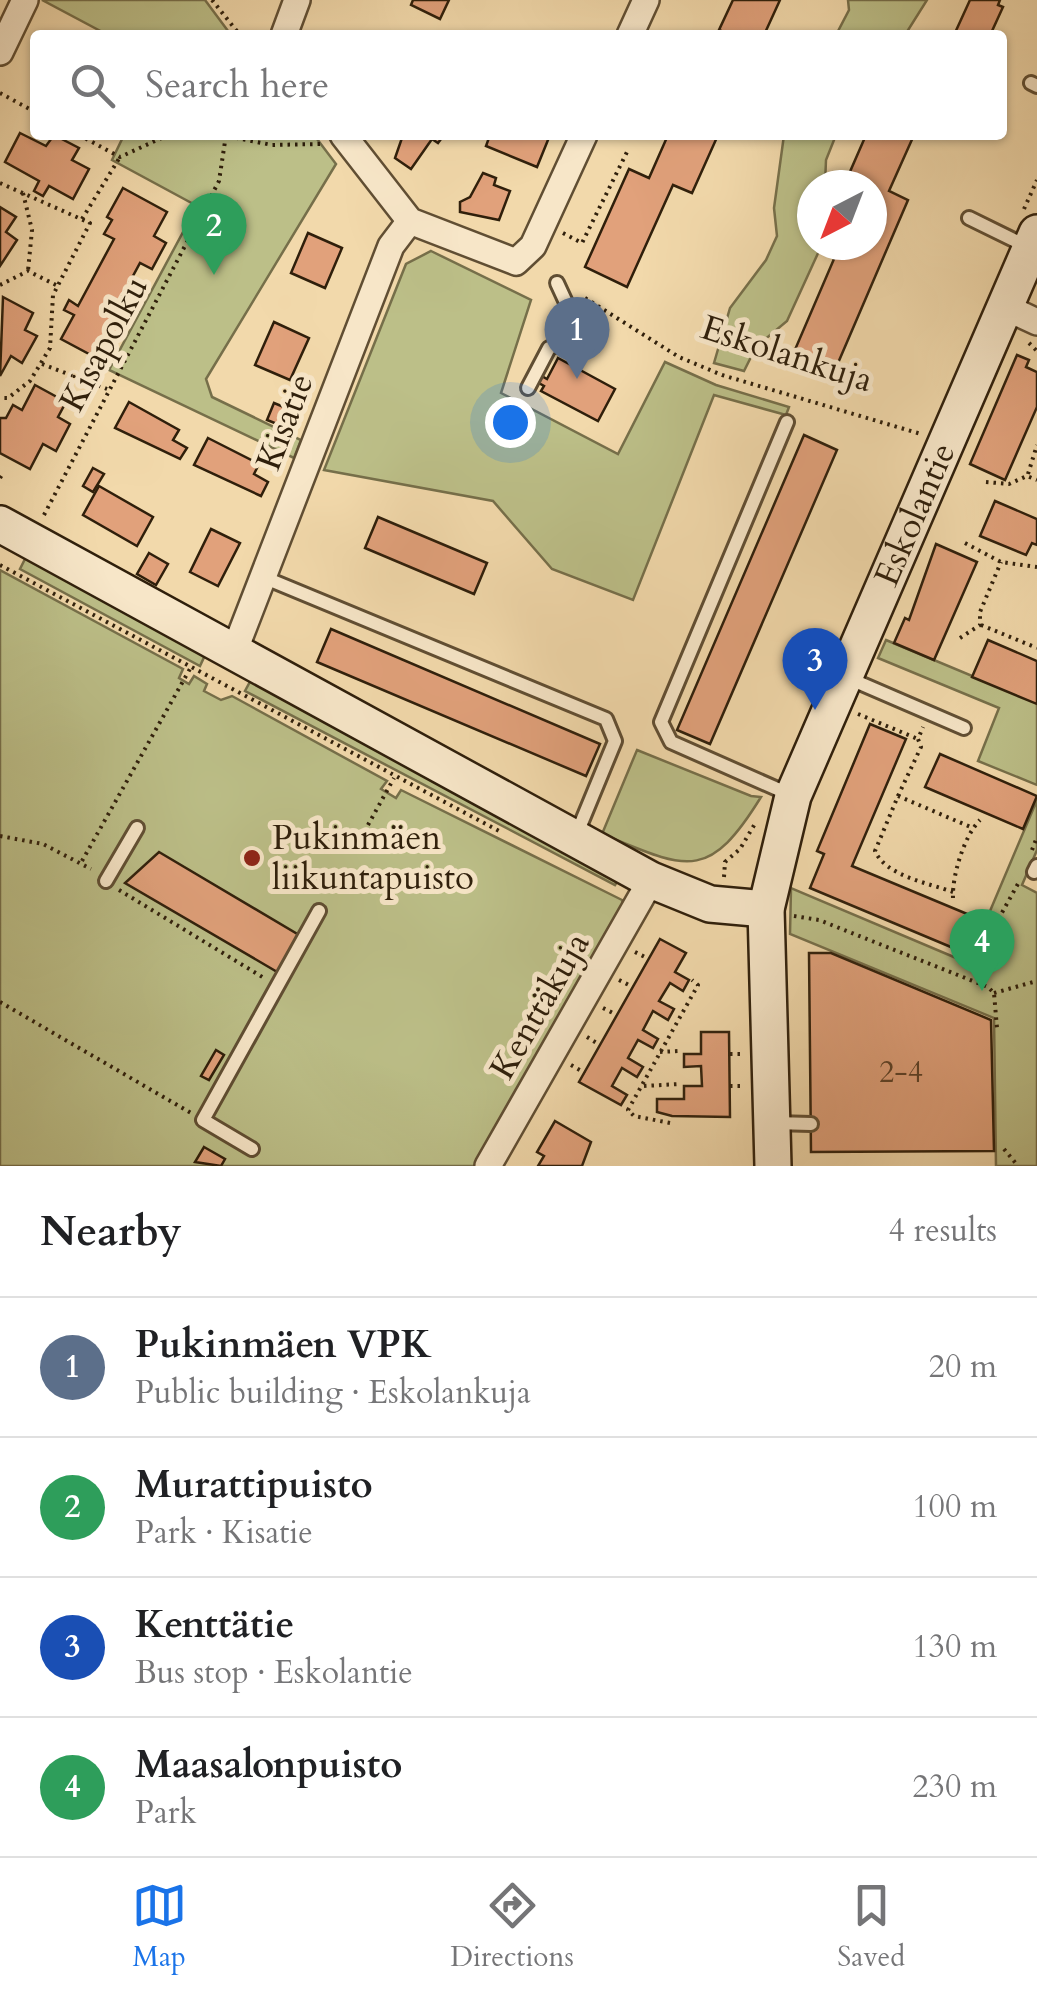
<!DOCTYPE html>
<html lang="en">
<head>
<meta charset="utf-8">
<style>
  body { margin:0; font-family:Cardo,serif; background:#f2f2f2; color:#202124 }
  .compass { position:absolute; left:797px; top:170px; width:90px; height:90px; border-radius:50%; background:#fff; box-shadow:0 2px 8px #0004; rotate:222deg }
  .you { position:absolute; left:510px; top:422px; width:35px; height:35px; margin:-25px; border:8px solid #fff; border-radius:50%; background:#1a73e8; box-shadow:0 0 0 15px #1a73e833 }
  .badge { display:grid; place-items:center; width:65px; height:65px; border-radius:50%; background:#1a73e8; color:#fff; font-size:32px; font-weight:700 }
  .pin { position:absolute; translate:-50% -82px; filter:drop-shadow(0 2px 5px #0008) }
  .pin::after { content:''; position:absolute; top:52px; width:35px; height:30px; background:inherit; clip-path:polygon(0 0,100% 0,50% 100%) }
  .list { margin:0; padding:0; list-style:none }
  h2 { display:flex; justify-content:space-between; align-items:center; height:130px; margin:0; padding:0 40px; font-size:42px }
  h2 small { font-size:32px; font-weight:400; color:#757577 }
  .list li { display:grid; grid-template-columns:65px 1fr auto; gap:30px; align-items:center; box-sizing:border-box; height:140px; padding:0 40px; border-top:2px solid #e0e0e0 }
  .list b { display:block; font-size:38px; white-space:nowrap }
  .list p { margin:0; font-size:32px; white-space:nowrap; color:#757577 }
  .list em { font-size:32px; font-style:normal; color:#757577 }
  .icon { flex:none; width:55px; height:55px; fill:none; stroke:currentColor; stroke-width:2; stroke-linecap:round; stroke-linejoin:round }
  .map { position:relative; flex:none; width:1037px; height:1166px; overflow:hidden }
  .search { position:absolute; background:#fff; box-shadow:0 2px 8px #0004; left:30px; right:30px; top:30px; height:110px; display:flex; align-items:center; gap:25px; box-sizing:border-box; padding:0 35px; border-radius:10px; color:#757577; font-size:38px }
  .sheet { height:690px; background:#fff }
  nav { display:flex; justify-content:space-around; align-items:center; box-sizing:border-box; height:140px; border-top:2px solid #e0e0e0; background:#fff; font-size:28px; color:#757577 }
  nav a { display:grid; justify-items:center; gap:5px }
  nav .on { color:#1a73e8 }
  .map>svg:first-child { display:block }
  .green { fill:#bcbf88; stroke:#766f4a; stroke-width:2.5 }
  .building { fill:#e1a17b; stroke:#2f1f0b; stroke-width:2.5 }
  .lines { fill:none; stroke-linecap:round; stroke-linejoin:round }
  .lane-casing { stroke:#604e33; stroke-width:18 }
  .street-casing { stroke:#604e33; stroke-width:30 }
  .secondary-casing { stroke:#2f1f0b; stroke-width:40 }
  .path { stroke:#2f1f0b; stroke-width:4; stroke-dasharray:2.5 5; stroke-linecap:butt }
  .lane { stroke:#f7e6c8; stroke-width:12 }
  .street { stroke:#f7e6c8; stroke-width:25 }
  .secondary { stroke:#f7e6c8; stroke-width:35 }
  .poi-dot { fill:#8f2418; stroke:#f7e6c8; stroke-width:4 }
  .labels { text-anchor:middle; dominant-baseline:central; stroke-width:10; stroke-linejoin:round; paint-order:stroke }
  .number-label { font-size:30px; fill:#5c4027 }
  .street-label { font-size:35px; fill:#2f1f0b; stroke:#f7e6c8 }
  .poi-label { font-size:35px; fill:#2f1f0b; stroke:#f7e6c8; text-anchor:start }
</style>
</head>
<body>
<div class="map">
<svg width="1037" height="1166" viewBox="0 0 1037 1166">
  <rect width="100%" height="100%" fill="#f2d9ab"/>
  <filter id="stains"><feTurbulence type="fractalNoise" baseFrequency=".002" numOctaves="4"/><feColorMatrix values="0 0 0 0 .2 0 0 0 0 .09 0 0 0 0 .02 0 0 0 .5 -.17"/></filter>
  <radialGradient id="worn" r=".72"><stop offset=".6" stop-color="#630" stop-opacity="0"/><stop offset="1" stop-color="#630" stop-opacity=".3"/></radialGradient>
  <g class="green">
    <polygon points="42,0 205,0 231,35 108,35"/>
    <polygon points="848,0 927,0 905,35 836,35 849,10"/>
    <polygon points="124,135 314,135 336,164 206,379 212,397 301,440 294,458 109,370 197,206 112,160"/>
    <polygon points="784,135 836,135 826,160 825,185 812,185 812,245 820,245 819,251 787,321 756,347 744,371 714,363 730,308 766,260 777,236 774,208"/>
    <polygon points="431,251 531,300 501,393 618,454 665,362 716,385 789,407 786,415 714,395 633,600 552,569 493,501 324,470 406,264"/>
    <polygon points="26,557 206,653 200,666 20,569"/>
    <polygon points="0,570 183,669 179,678 189,684 194,676 207,684 204,691 221,700 232,696 387,781 381,789 396,798 401,790 622,900 624,907 477,1166 0,1166"/>
    <polygon points="886,640 1037,703 1037,785 978,761 999,708 878,658"/>
    <polygon points="252,678 619,879 615,885 245,691"/>
    <path d="M637,750L751,796L761,797C708,883 687,869 602,834Z"/>
    <polygon points="1037,800 1037,850 1022,885 1037,893 1037,1166 996,1166 994,1018 790,934 791,888 968,963"/>
  </g>
  <g class="building">
    <polygon points="413,0 449,0 440,19 411,5"/>
    <polygon points="733,0 780,0 764,35 730,35 719,30"/>
    <polygon points="970,0 1000,0 998,5 1003,7 992,31 954,35"/>
    <polygon points="20,133 46,146 54,135 79,148 72,160 89,169 73,199 49,186 43,196 34,191 39,181 5,162"/>
    <polygon points="403,135 444,135 438,143 432,139 411,169 395,158"/>
    <polygon points="490,135 550,135 537,167 486,146"/>
    <polygon points="668,135 718,135 692,193 673,185 627,287 585,267 629,169 649,178"/>
    <polygon points="866,135 914,135 889,191 908,200 835,370 794,352 840,245 872,245 872,185 849,174"/>
    <polygon points="483,173 496,178 494,185 510,191 499,220 460,212 460,202 470,197"/>
    <polygon points="123,188 167,212 154,236 166,243 152,269 140,263 113,313 125,319 111,346 99,339 91,355 61,339 74,315 64,310 69,300 78,306 114,239 104,234 112,220 107,217"/>
    <polygon points="0,207 16,217 6,232 17,240 0,266"/>
    <polygon points="308,233 342,248 325,288 291,273"/>
    <polygon points="3,297 33,313 25,330 37,336 22,363 11,356 0,376"/>
    <polygon points="274,322 309,338 290,380 255,365"/>
    <polygon points="1017,355 1029,360 1026,367 1037,372 1037,407 1005,480 970,464"/>
    <polygon points="558,358 615,389 598,421 541,391 544,386 537,382 540,375 547,379"/>
    <polygon points="35,385 66,402 58,417 70,424 56,451 43,444 30,469 0,453 0,418 6,418 13,405 22,410"/>
    <polygon points="129,402 179,430 173,440 187,448 180,459 115,428"/>
    <polygon points="274,403 296,412 290,429 267,420"/>
    <polygon points="804,435 837,450 710,744 677,730"/>
    <polygon points="208,438 259,464 254,474 268,482 261,496 194,465"/>
    <polygon points="93,468 104,474 93,492 83,486"/>
    <polygon points="99,486 153,517 137,546 83,515"/>
    <polygon points="995,501 1037,519 1037,545 1032,543 1026,555 980,536"/>
    <polygon points="378,517 487,563 474,594 365,548"/>
    <polygon points="211,529 240,543 218,586 190,572"/>
    <polygon points="936,544 977,562 934,660 894,643 905,618 909,620"/>
    <polygon points="149,553 168,564 156,585 137,574"/>
    <polygon points="331,629 600,744 586,776 317,662"/>
    <polygon points="988,640 1037,661 1037,704 972,677"/>
    <polygon points="870,724 906,739 852,866 984,921 970,955 810,888 824,854 817,851"/>
    <polygon points="940,754 1037,796 1023,829 925,787"/>
    <polygon points="159,852 299,935 279,973 125,883"/>
    <polygon points="660,939 686,953 675,972 689,980 683,991 670,983 659,1001 674,1009 668,1020 653,1011 643,1030 658,1039 653,1048 638,1040 628,1058 643,1067 637,1077 622,1068 612,1086 627,1095 621,1105 579,1082"/>
    <polygon points="809,953 831,953 991,1020 994,1151 811,1152"/>
    <polygon points="701,1032 729,1032 730,1117 672,1116 657,1112 657,1099 684,1099 684,1086 702,1086 701,1066 684,1067 684,1054 701,1054"/>
    <polygon points="216,1050 224,1055 209,1080 201,1076"/>
    <polygon points="555,1121 591,1142 582,1166 538,1166 544,1156 537,1152"/>
    <polygon points="204,1147 225,1159 221,1166 195,1162"/>
  </g>
  <g class="lines">
    <g class="lane-casing">
      <g id="lane">
        <polyline points="1031,83 1037,86"/>
        <polyline points="969,218 1028,247"/>
        <polyline points="528,388 549,348 564,342 575,322 557,283"/>
        <polyline points="787,422 661,722 671,742 791,795"/>
        <polyline points="263,577 606,719 615,741 575,838"/>
        <polyline points="848,678 964,728"/>
        <polyline points="1034,872 1037,866"/>
        <polyline points="106,881 137,828"/>
        <polyline points="775,1123 811,1124"/>
        <polyline points="252,1149 203,1120 319,911"/>
      </g>
    </g>
    <g class="street-casing">
      <g id="street">
        <polyline points="284,35 297,0"/>
        <polyline points="630,35 646,0"/>
        <polyline points="0,52 25,0"/>
        <polyline points="343,135 410,221 516,262 533,246 584,135"/>
        <polyline points="1005,307 1037,322"/>
        <polyline points="234,652 391,246 410,221"/>
        <polyline points="488,1166 651,880"/>
      </g>
    </g>
    <g class="secondary-casing">
      <g id="secondary">
        <polyline points="0,524 651,880 710,904 766,909"/>
        <path id="s1" d="M773,1166L766,909L793,796L1037,233"/>
      </g>
    </g>
    <g class="path">
      <polyline points="212,0 240,35"/>
      <polyline points="0,93 35,112"/>
      <polyline points="79,135 120,157 168,135"/>
      <polyline points="221,135 272,145 320,144"/>
      <polyline points="0,183 90,223 53,295 50,348 30,381 8,398 0,398"/>
      <polyline points="23,193 32,230 28,271"/>
      <polyline points="1024,209 1037,180"/>
      <polyline points="82,219 120,157"/>
      <polyline points="563,233 582,243 628,150"/>
      <polyline points="0,285 28,271 58,286"/>
      <polyline points="585,298 679,357 722,375 921,434"/>
      <polyline points="1029,343 1037,351"/>
      <polyline points="42,364 107,389"/>
      <polyline points="1028,474 1037,445"/>
      <polyline points="0,478 3,473"/>
      <polyline points="986,482 1009,484 1027,476 1037,480"/>
      <polyline points="44,515 219,181 226,135"/>
      <polyline points="965,543 1001,562 1037,567"/>
      <polyline points="0,565 499,831"/>
      <polyline points="981,625 1037,648"/>
      <polyline points="960,638 980,625 980,612 1001,562"/>
      <polyline points="858,714 918,739"/>
      <polyline points="898,796 921,747 918,739 923,727"/>
      <polyline points="368,825 394,778"/>
      <polyline points="0,836 43,844 91,869"/>
      <polyline points="1032,850 1037,837"/>
      <polyline points="82,861 191,667"/>
      <polyline points="724,877 725,862 740,849 756,822"/>
      <polyline points="119,890 264,978"/>
      <path d="M953,892C928,883 886,876 875,851L898,796L973,828"/>
      <path d="M953,898C952,876 964,836 980,820"/>
      <polyline points="794,916 819,920 988,987 994,993 997,1028"/>
      <polyline points="635,952 649,959"/>
      <polyline points="619,980 633,987"/>
      <polyline points="980,984 999,918 1019,882"/>
      <polyline points="994,993 1037,981"/>
      <polyline points="0,1002 191,1113"/>
      <polyline points="603,1008 617,1015"/>
      <polyline points="587,1037 600,1045"/>
      <polyline points="660,1052 679,1051"/>
      <polyline points="730,1054 743,1054"/>
      <polyline points="571,1065 585,1073"/>
      <polyline points="644,1086 679,1084"/>
      <polyline points="730,1086 743,1086"/>
      <polyline points="670,1123 634,1116 628,1110 698,985 692,980"/>
      <polyline points="1004,1149 1018,1166"/>
    </g>
    <use href="#lane" class="lane"/>
    <use href="#street" class="street"/>
    <use href="#secondary" class="secondary"/>
  </g>
  <circle class="poi-dot" cx="252" cy="858" r="10"/>
  <g class="labels">
    <g class="number-label">
      <text x="901" y="1072">2-4</text>
    </g>
    <g class="street-label">
      <text transform="translate(104 344) rotate(-62)">Kisapolku</text>
      <text transform="translate(787 354) rotate(18)">Eskolankuja</text>
      <text transform="translate(285 422) rotate(-69)">Kisatie</text>
      <text stroke="none"><textPath href="#s1" startOffset="680">Eskolantie</textPath></text>
      <text transform="translate(540 1006) rotate(-60)">Kenttäkuja</text>
    </g>
    <g class="poi-label">
      <text x="272" y="838">Pukinmäen<tspan x="272" dy="40">liikuntapuisto</tspan></text>
    </g>
  </g>
  <rect width="100%" height="100%" filter="url(#stains)"/>
  <rect width="100%" height="100%" fill="url(#worn)"/>
</svg>
<svg class="compass" viewBox="-18 -18 36 36"><path d="M0-13l5 13h-10z" fill="#e53935"/><path d="M0 13l5-13h-10z" fill="#757577"/></svg>
<div class="you"></div>
<div class="pin badge" style="left:577px;top:379px;background:#5c6f8a">1</div>
<div class="pin badge" style="left:214px;top:275px;background:#2e9e5b">2</div>
<div class="pin badge" style="left:815px;top:710px;background:#1a4fb4">3</div>
<div class="pin badge" style="left:982px;top:991px;background:#2e9e5b">4</div>
<div class="search"><svg class="icon" aria-label="search" viewBox="0 0 24 24"><circle cx="10" cy="10" r="6"/><path d="M15 15l6 6"/></svg>Search here</div>
</div>
<section class="sheet">
<h2>Nearby<small>4 results</small></h2>
<ul class="list">
<li><span class="badge" style="background:#5c6f8a">1</span><div><b>Pukinmäen VPK</b><p>Public building · Eskolankuja</p></div><em>20 m</em></li>
<li><span class="badge" style="background:#2e9e5b">2</span><div><b>Murattipuisto</b><p>Park · Kisatie</p></div><em>100 m</em></li>
<li><span class="badge" style="background:#1a4fb4">3</span><div><b>Kenttätie</b><p>Bus stop · Eskolantie</p></div><em>130 m</em></li>
<li><span class="badge" style="background:#2e9e5b">4</span><div><b>Maasalonpuisto</b><p>Park</p></div><em>230 m</em></li>
</ul>
</section>
<nav>
<a class="on"><svg class="icon" aria-label="map" viewBox="0 0 24 24"><path d="M3 6l6-2 6 2 6-2v14l-6 2-6-2-6 2zM9 4v14M15 6v14"/></svg>Map</a>
<a><svg class="icon" aria-label="directions" viewBox="0 0 24 24"><path d="M12 3l9 9-9 9-9-9zM9 14v-3h6M13 9l2 2-2 2"/></svg>Directions</a>
<a><svg class="icon" aria-label="saved" viewBox="0 0 24 24"><path d="M7 4h10v16l-5-4-5 4z"/></svg>Saved</a>
</nav>
</body>
</html>
